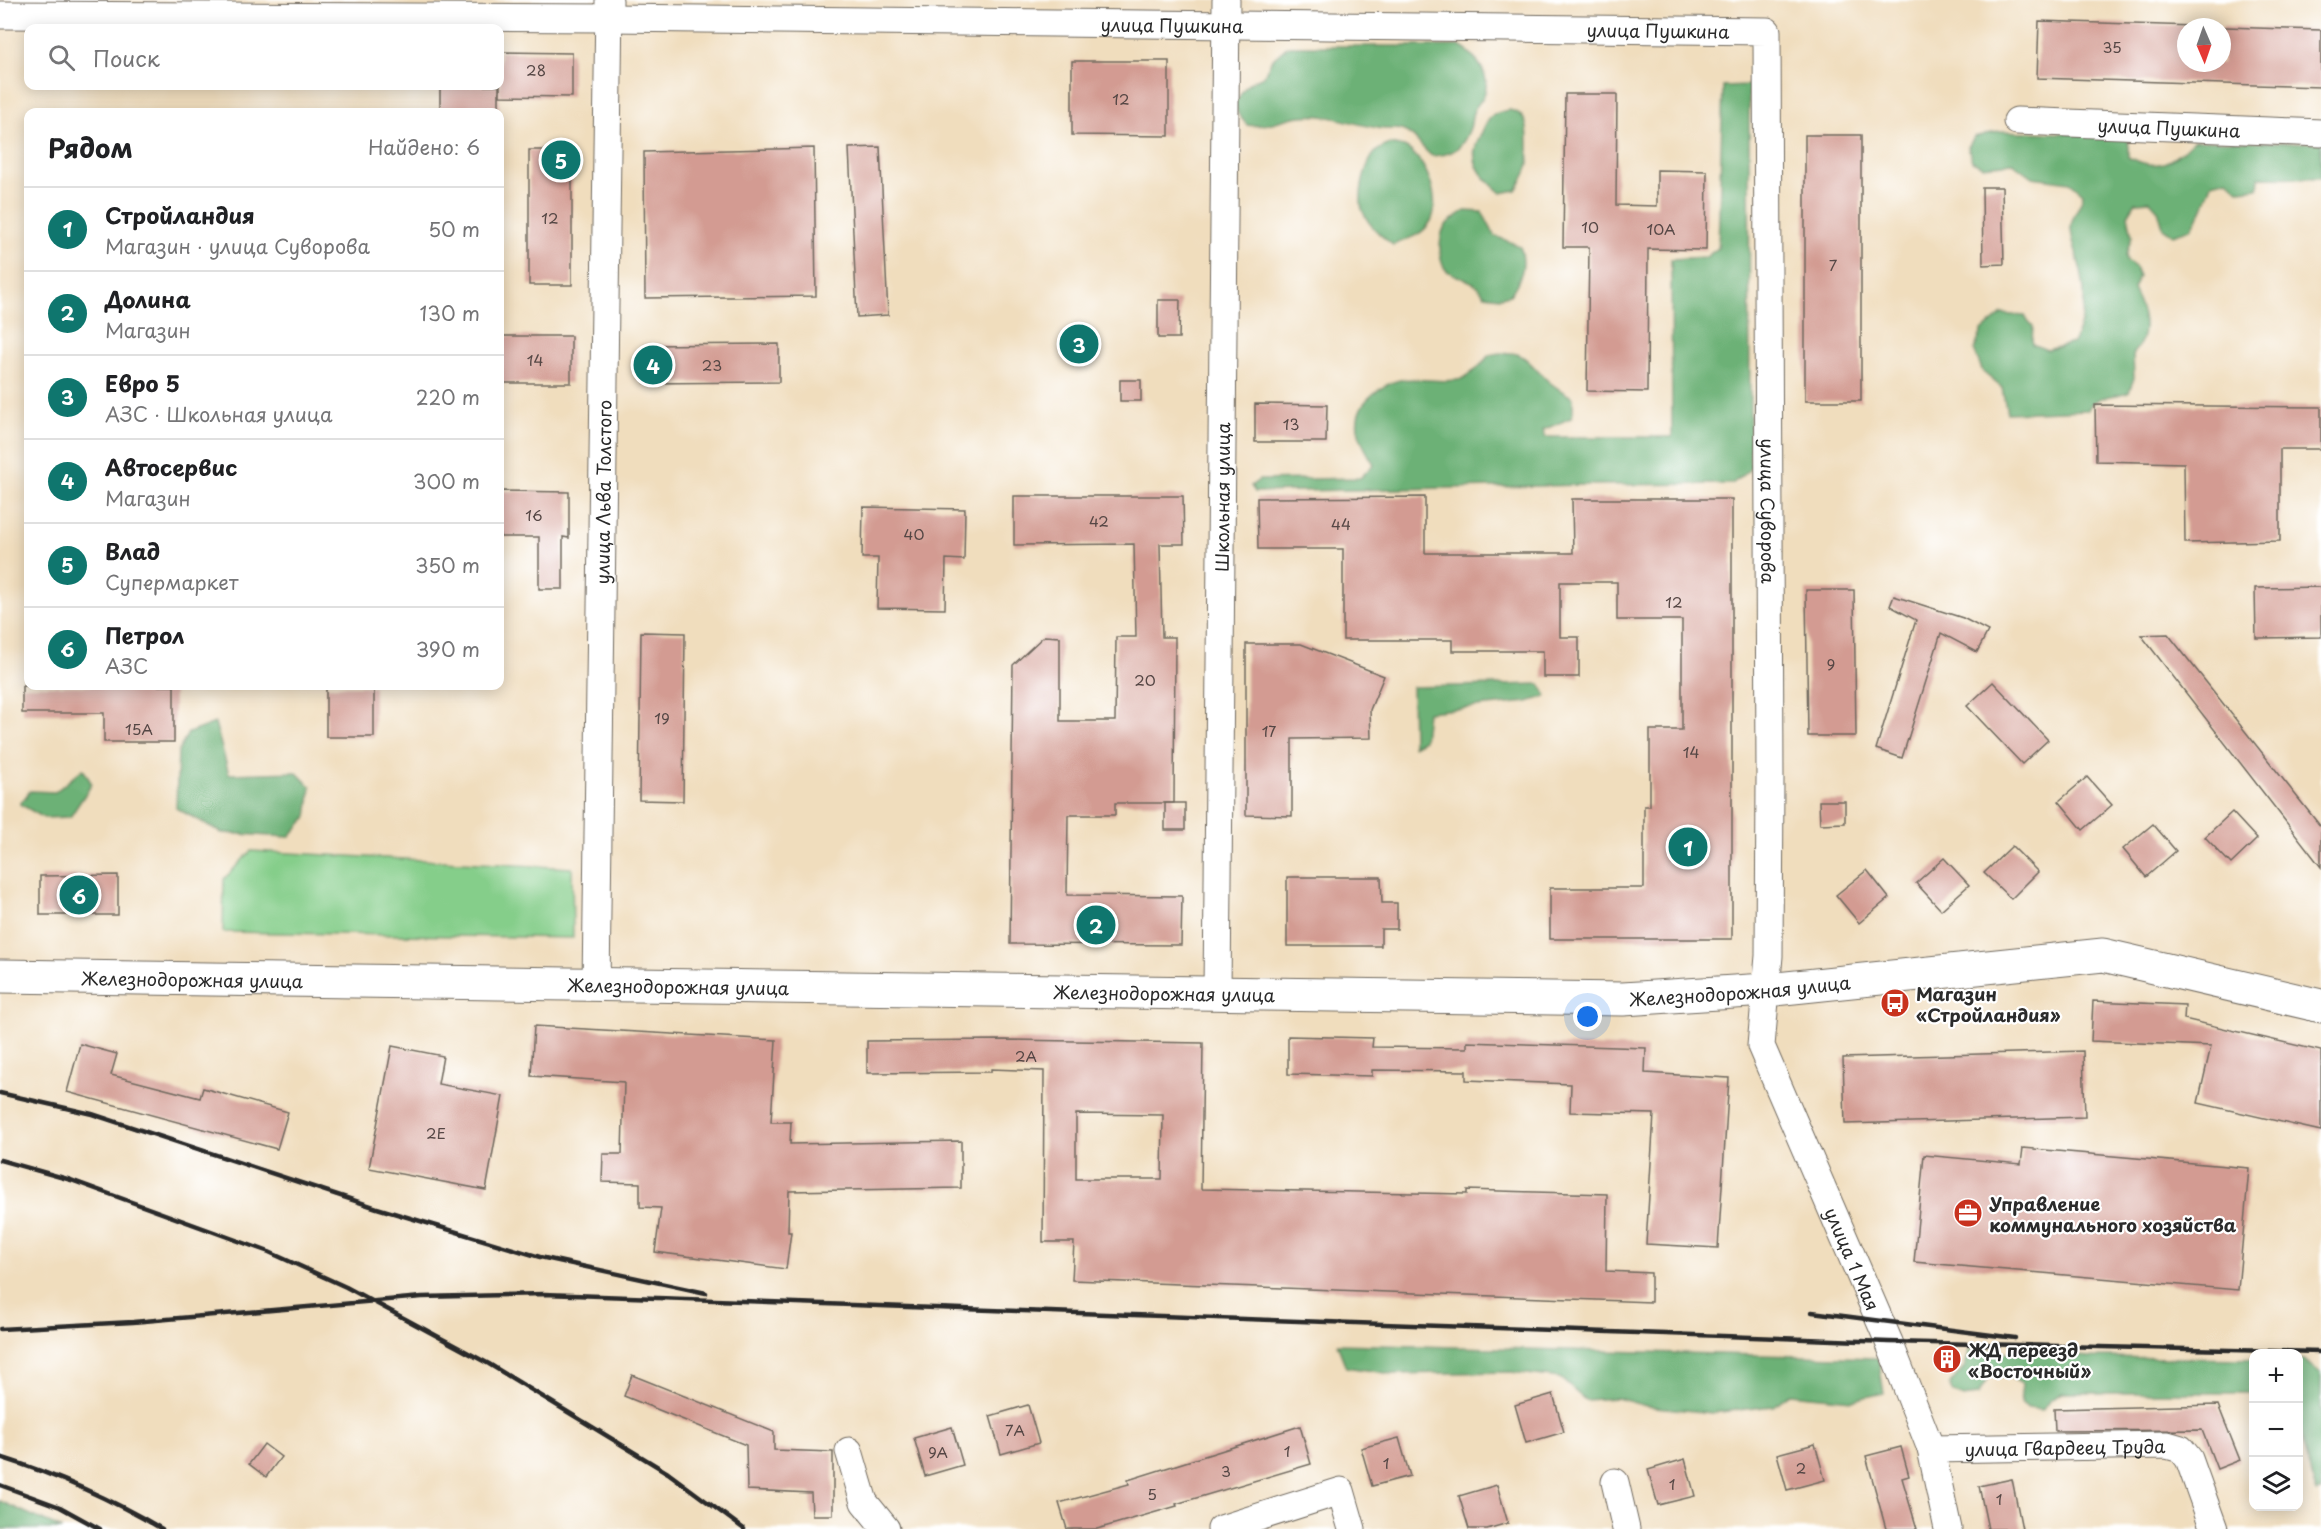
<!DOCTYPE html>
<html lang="ru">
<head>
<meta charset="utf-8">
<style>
  body { margin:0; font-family:"Playpen Sans",sans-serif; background:#f2f2f2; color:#202124 }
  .controls { position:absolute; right:18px; bottom:18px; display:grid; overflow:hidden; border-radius:12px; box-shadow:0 3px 15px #0003 }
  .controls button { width:54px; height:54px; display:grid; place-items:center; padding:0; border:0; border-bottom:2px solid #e0e0e0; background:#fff; color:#202124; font:30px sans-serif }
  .compass { position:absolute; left:2177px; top:18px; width:54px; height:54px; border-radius:50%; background:#fff; box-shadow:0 3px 15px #0003; rotate:178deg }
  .you { position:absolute; left:1588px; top:1017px; width:21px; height:21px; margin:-15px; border:4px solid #fff; border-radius:50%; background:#1a73e8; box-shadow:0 0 0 9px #1a73e833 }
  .badge { display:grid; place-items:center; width:39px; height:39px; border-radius:50%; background:#0f766e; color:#fff; font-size:20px; font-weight:700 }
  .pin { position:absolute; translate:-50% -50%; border:3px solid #fff; box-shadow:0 2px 6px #0006 }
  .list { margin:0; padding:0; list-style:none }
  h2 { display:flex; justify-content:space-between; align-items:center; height:78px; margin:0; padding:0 24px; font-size:26px }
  h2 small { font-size:20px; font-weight:400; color:#757577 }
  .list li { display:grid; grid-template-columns:39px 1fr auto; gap:18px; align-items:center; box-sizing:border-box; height:84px; padding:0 24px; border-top:2px solid #e0e0e0 }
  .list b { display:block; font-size:22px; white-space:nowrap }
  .list p { margin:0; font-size:20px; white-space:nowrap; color:#757577 }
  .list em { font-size:20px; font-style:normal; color:#757577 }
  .icon { flex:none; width:33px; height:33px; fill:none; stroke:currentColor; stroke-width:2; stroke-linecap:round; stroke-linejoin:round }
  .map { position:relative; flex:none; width:2321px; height:1529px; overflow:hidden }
  .search { position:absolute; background:#fff; box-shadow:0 3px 15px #0003; left:24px; top:24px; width:480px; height:66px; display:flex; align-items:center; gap:15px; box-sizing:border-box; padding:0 21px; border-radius:12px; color:#757577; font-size:22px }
  .panel { position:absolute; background:#fff; box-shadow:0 3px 15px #0003; left:24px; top:108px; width:480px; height:582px; border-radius:12px }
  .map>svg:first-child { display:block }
  .green { fill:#85ce8a; stroke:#587c5a; stroke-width:1.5 }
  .forest { fill:#6cb176; stroke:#4c6e50; stroke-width:1.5 }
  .building { fill:#d39b92; fill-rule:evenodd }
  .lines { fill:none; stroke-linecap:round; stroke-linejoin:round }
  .minor-casing { stroke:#70695e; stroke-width:29 }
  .major-casing { stroke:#70695e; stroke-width:35 }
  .minor { stroke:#fff; stroke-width:27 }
  .major { stroke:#fff; stroke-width:33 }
  .rail { stroke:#2b2b2b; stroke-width:4.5 }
  .labels { text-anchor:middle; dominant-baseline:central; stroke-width:4.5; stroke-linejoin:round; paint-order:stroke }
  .number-label { font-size:15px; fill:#554745 }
  .street-label { font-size:18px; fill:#2b2b2b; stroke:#fff }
  .poi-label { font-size:18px; font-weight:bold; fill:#2b2b2b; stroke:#fff; text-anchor:start }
</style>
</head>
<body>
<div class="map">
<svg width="2321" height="1529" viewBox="0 0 2321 1529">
  <rect width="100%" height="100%" fill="#fff"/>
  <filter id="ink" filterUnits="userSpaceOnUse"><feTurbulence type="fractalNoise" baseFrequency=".0167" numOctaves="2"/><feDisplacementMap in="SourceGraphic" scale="12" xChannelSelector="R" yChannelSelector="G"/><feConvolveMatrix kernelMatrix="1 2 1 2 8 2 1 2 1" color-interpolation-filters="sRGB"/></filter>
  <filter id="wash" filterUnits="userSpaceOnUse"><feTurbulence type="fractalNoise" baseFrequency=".008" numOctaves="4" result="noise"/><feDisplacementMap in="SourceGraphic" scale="24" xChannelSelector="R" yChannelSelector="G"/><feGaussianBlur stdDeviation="1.35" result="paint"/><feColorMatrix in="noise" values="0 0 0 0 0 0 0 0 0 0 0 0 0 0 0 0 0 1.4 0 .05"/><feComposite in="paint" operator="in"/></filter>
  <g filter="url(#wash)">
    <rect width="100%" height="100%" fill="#f0ddbd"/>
    <polygon class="green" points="251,851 572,868 573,938 223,932 224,879"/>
    <g class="forest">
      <path d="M1288,46H1459C1475,54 1492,75 1484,95C1482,101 1476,105 1474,110C1471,116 1472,123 1470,128C1463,148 1453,155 1432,156C1421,148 1415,134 1401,130C1394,128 1385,130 1378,128C1352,124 1328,113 1301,116C1282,118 1266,128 1247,125L1238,114L1235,104C1245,87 1245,83 1264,76L1271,61Z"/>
      <path d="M1749,85L1750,469L1732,484L1585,485L1255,492L1251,486L1259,480L1360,478L1374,464C1359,441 1347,416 1372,395C1381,388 1389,382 1400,380C1417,377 1448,384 1461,379C1473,374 1481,366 1489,355C1523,348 1523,357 1546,379C1554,387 1564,392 1573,398V413L1571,418L1543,430L1545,437H1672L1671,259L1706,257L1718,248L1723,86Z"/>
      <path d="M1509,110C1529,112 1528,132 1528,148C1528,153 1529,158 1529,163C1528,173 1521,182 1516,190L1501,193C1487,181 1469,166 1476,145C1477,141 1480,137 1482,132C1488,117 1492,113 1509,110Z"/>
      <path d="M1999,131L2128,136V157C2159,173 2172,162 2194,140L2321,143V178L2259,177L2258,188L2239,190L2227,179L2212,183L2202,211L2191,229L2173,235L2163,228L2158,210L2150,201L2136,202L2128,215L2132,236L2126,255L2127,261L2135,267L2139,276L2133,289C2143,310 2152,334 2133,353L2134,378L2129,392C2115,397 2092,395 2088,410L2007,413L2002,388L1983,372L1974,350L1982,331L2002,314L2024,316L2033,326L2032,344L2047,350L2073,343C2087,317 2087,289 2078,260C2076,251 2071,238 2071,228C2071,214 2082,208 2083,193L2070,182L2032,177L2013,163L1983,166L1972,161L1968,147L1974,137Z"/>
      <path d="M1390,144C1394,145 1400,146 1404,147C1426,157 1444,204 1429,224C1421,236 1406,239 1393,245C1382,237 1370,227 1364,214C1356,200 1365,161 1377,151C1380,148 1386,146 1390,144Z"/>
      <path d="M1465,211L1482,212L1495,236L1520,246C1527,265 1521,279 1510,295L1500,297L1485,295C1482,292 1479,287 1475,284C1454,271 1440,279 1440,247C1441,224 1447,223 1465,211Z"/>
      <polygon points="1540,684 1547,696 1528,702 1427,712 1424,740 1413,746 1412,687"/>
      <polygon points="215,723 229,774 296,772 311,787 307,817 289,837 222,833 176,808 178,752 188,733"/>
      <polygon points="83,769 92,784 70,817 44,818 20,804 30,791 55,792"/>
      <polygon points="1337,1344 1878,1358 1884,1393 1852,1400 1790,1394 1773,1406 1712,1413 1646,1406 1617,1398 1585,1400 1560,1378 1511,1372 1392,1374 1346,1367"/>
      <polygon points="1970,1350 2092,1357 2253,1359 2253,1393 2062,1393 2050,1400 2042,1410 2028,1408 2020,1403 2022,1384 2010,1377 1989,1376 1978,1395 1963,1397 1952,1392 1950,1384 1965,1366"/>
      <path d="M2298,1360H2304L2321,1373V1491L2317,1492C2299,1449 2298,1406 2298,1360Z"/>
      <polygon points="0,1501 62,1529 0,1529"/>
    </g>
    <g id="blocks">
      <g class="building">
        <path d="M2039,21L2321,30V87L2037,78ZM2186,27H2222V63H2186Z"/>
        <polygon points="500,52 572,53 572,97 500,96"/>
        <polygon points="1072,61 1169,61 1169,136 1072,135"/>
        <rect x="440" y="86" width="59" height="26"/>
        <polygon points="1565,94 1617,94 1616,205 1657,206 1657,170 1707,171 1706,250 1648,249 1647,392 1587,391 1589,247 1563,247"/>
        <rect x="1805" y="135" width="56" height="266"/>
        <polygon points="880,147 888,315 857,317 849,148"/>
        <polygon points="814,148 816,296 645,298 644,152"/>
        <rect x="529" y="150" width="43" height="135"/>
        <polygon points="1982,187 2002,187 2004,264 1983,265"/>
        <polygon points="1158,300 1180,300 1179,338 1158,338"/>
        <rect x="500" y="336" width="71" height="47"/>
        <polygon points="779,344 779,382 645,383 645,345"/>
        <rect x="1120" y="380" width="21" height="21"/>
        <polygon points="1255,404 1327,405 1326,442 1255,442"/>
        <polygon points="2095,405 2321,407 2321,449 2280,449 2280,541 2185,543 2184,463 2096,461"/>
        <polygon points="500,491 569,492 569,538 563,537 563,589 539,589 539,537 500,537"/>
        <polygon points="1014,496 1183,496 1184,544 1160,544 1162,637 1175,637 1174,803 1115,803 1115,815 1068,815 1067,895 1182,896 1181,945 1010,944 1013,665 1044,636 1060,637 1060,721 1115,721 1116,637 1136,637 1134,544 1014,545"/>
        <polygon points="1425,497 1425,553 1573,553 1572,499 1732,499 1732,939 1550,939 1550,888 1644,888 1644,806 1650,806 1650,730 1682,730 1682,620 1617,620 1617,582 1560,582 1560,637 1579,637 1579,677 1543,677 1543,651 1452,651 1452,640 1343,640 1343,549 1258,549 1257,498"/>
        <polygon points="863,507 965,509 964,560 946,559 945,609 877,608 878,558 862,558"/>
        <polygon points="2321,587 2321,637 2256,638 2255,588"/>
        <polygon points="1806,590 1854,590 1856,736 1808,736"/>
        <polygon points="1894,596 1963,618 1988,631 1977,652 1941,633 1902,758 1876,749 1916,620 1890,606"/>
        <polygon points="641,632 685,633 683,801 639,800"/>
        <polygon points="2168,634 2321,827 2321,867 2141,635"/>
        <polygon points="1246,644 1301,644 1384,676 1370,710 1371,738 1292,739 1292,816 1246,815"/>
        <polygon points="1993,682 2048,740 2022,764 1967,706"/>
        <polygon points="22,686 174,686 174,742 104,742 104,713 22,713"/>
        <rect x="326" y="686" width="48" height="51"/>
        <polygon points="2087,777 2112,805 2083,830 2059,801"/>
        <polygon points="1819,801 1845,801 1845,823 1820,824"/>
        <rect x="1165" y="803" width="20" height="27"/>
        <polygon points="2232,812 2257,839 2231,864 2205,837"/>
        <polygon points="2153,824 2176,851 2146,877 2123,849"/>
        <polygon points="2012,846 2038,872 2011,899 1984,873"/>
        <polygon points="1944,858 1969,885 1941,910 1916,883"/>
        <polygon points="1867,870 1889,898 1859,923 1836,895"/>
        <polygon points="118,875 118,915 40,915 40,876"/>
        <polygon points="1287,877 1381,877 1382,903 1397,903 1397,929 1381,929 1381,946 1287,946"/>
        <polygon points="2093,1001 2185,1005 2184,1019 2321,1051 2321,1131 2198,1103 2211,1046 2091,1041"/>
        <polygon points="534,1026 776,1040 771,1122 791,1122 790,1144 961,1141 961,1188 789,1191 788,1232 791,1232 786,1269 655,1252 661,1208 640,1207 640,1183 602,1182 603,1154 622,1154 624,1082 531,1076"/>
        <polygon points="1288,1036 1373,1038 1372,1047 1467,1048 1467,1042 1646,1048 1645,1073 1729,1078 1718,1248 1646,1244 1654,1114 1570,1112 1571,1084 1466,1080 1466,1071 1372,1070 1372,1076 1288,1074"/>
        <path d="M1004,1040L1203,1043L1201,1189L1467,1194V1190L1607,1194L1606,1271L1651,1273V1302L1072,1280L1074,1242H1043L1044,1071L991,1069V1072L867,1073V1041ZM1076,1114L1163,1115L1162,1179H1076Z"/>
        <polygon points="80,1044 117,1054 111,1075 200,1098 203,1088 288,1112 277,1149 67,1092"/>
        <polygon points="392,1046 443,1056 438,1084 503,1096 486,1190 369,1168"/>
        <polygon points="2083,1051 2085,1117 1845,1124 1843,1058"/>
        <polygon points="2023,1148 2249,1168 2238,1290 1914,1262 1924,1155 2021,1164"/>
        <polygon points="632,1375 774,1432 774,1450 833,1452 833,1515 812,1515 811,1493 747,1490 746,1445 624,1396"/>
        <polygon points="1553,1394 1564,1432 1526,1443 1515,1405"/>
        <polygon points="1028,1405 1039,1443 1001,1454 990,1416"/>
        <polygon points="2218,1405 2240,1460 2217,1469 2202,1430 2055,1431 2054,1409"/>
        <polygon points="1300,1426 1311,1464 1176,1504 1177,1506 1097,1529 1067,1529 1059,1503 1129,1484 1128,1480"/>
        <polygon points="952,1427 963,1465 925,1476 914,1438"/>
        <polygon points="1399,1438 1410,1476 1372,1486 1361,1448"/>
        <polygon points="264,1444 281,1457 266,1477 249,1464"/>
        <polygon points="1815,1444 1825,1480 1787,1490 1777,1454"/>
        <polygon points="1901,1447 1909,1476 1902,1478 1917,1529 1886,1529 1866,1456"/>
        <polygon points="1685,1459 1695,1496 1658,1505 1648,1470"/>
        <polygon points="2012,1479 2022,1529 1988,1529 1979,1486"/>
        <polygon points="1497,1485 1508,1523 1487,1529 1469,1529 1459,1496"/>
      </g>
    </g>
  </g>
  <g filter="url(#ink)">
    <use href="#blocks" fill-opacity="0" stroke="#70695e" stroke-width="1.5"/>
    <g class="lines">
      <g class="minor-casing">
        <g id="minor">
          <path id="s1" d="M0,15L609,18L1767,31L1770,778L1769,956L1761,1046L1889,1342L1931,1449L1948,1529"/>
          <path id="s2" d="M2017,121L2321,133"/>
          <path id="s3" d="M596,986L609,0"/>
          <path id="s4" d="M1217,993L1226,0"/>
          <path id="s5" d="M1931,1449L2167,1445L2181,1449L2189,1459L2214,1529"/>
          <polyline points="849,1451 864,1502 886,1529"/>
          <polyline points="1615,1482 1626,1529"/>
          <polyline points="1221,1529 1341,1491 1352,1529"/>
        </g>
      </g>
      <g class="major-casing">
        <g id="major">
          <path id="s6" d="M0,976L1623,999L1766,990L2103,955L2321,1006"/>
        </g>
      </g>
      <use href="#minor" class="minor"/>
      <use href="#major" class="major"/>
      <g class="rail">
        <polyline points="0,1093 92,1114 377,1208 540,1257 706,1293"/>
        <polyline points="0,1160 71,1180 269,1252 346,1287 489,1364 668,1473 744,1529"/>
        <polyline points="1812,1312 2015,1338"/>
        <polyline points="0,1329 133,1322 422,1297 544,1294 1889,1342 2321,1352"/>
        <path d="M0,1457C57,1475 111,1499 162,1529"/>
        <polyline points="0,1485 60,1507 100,1529"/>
      </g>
    </g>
  </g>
  <defs>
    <g id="bus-disc" transform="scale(1.5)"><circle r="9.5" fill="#c8321e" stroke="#fff"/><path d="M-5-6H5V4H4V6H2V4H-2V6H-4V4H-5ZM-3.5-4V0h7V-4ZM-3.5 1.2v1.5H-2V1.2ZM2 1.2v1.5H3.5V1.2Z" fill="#fff"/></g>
    <g id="office-disc" transform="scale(1.5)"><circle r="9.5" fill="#c8321e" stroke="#fff"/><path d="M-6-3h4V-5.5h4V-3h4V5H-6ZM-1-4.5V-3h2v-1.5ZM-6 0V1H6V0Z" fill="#fff"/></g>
    <g id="building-disc" transform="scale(1.5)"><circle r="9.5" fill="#c8321e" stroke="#fff"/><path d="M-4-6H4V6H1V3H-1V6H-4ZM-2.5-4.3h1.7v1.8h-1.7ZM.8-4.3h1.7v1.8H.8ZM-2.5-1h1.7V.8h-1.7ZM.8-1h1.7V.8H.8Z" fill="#fff"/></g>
  </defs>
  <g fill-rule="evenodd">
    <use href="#bus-disc" x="1895" y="1003"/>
    <use href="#office-disc" x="1968" y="1213"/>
    <use href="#building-disc" x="1947" y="1359"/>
  </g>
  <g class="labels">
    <g class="number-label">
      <text x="2112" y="46">35</text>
      <text x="536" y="69">28</text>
      <text x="1121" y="98">12</text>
      <text x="550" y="217">12</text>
      <text x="1590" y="226">10</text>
      <text x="1661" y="228">10А</text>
      <text x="1833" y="264">7</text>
      <text x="535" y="359">14</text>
      <text x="712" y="364">23</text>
      <text x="1291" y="423">13</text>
      <text x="534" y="514">16</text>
      <text x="1099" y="520">42</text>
      <text x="1341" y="523">44</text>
      <text x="914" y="533">40</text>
      <text x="1674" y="601">12</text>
      <text x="1831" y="663">9</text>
      <text x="1145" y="679">20</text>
      <text x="662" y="717">19</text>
      <text x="139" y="728">15А</text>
      <text x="1269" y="730">17</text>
      <text x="1691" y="751">14</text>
      <text x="1026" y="1055">2А</text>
      <text x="436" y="1132">2Е</text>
      <text x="1015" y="1429">7А</text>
      <text x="1287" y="1450">1</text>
      <text x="938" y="1451">9А</text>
      <text x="1386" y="1462">1</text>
      <text x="1801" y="1467">2</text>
      <text x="1226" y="1470">3</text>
      <text x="1672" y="1483">1</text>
      <text x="1152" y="1493">5</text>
      <text x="1999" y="1498">1</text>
    </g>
    <g class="street-label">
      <text stroke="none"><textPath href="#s1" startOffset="1172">улица Пушкина</textPath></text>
      <text stroke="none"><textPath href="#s1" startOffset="1658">улица Пушкина</textPath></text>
      <text stroke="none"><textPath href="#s2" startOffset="152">улица Пушкина</textPath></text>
      <text stroke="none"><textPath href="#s3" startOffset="494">улица Льва Толстого</textPath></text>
      <text stroke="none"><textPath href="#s4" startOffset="496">Школьная улица</textPath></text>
      <text stroke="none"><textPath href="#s1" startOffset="2247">улица Суворова</textPath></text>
      <text stroke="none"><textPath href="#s6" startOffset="192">Железнодорожная улица</textPath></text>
      <text stroke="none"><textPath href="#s6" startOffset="678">Железнодорожная улица</textPath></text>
      <text stroke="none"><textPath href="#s6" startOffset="1740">Железнодорожная улица</textPath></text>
      <text stroke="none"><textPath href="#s6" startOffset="1164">Железнодорожная улица</textPath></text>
      <text stroke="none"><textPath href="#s1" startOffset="3014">улица 1 Мая</textPath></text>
      <text stroke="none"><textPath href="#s5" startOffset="134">улица Гвардеец Труда</textPath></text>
    </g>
    <g class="poi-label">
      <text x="1916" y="993">Магазин<tspan x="1916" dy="21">«Стройландия»</tspan></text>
      <text x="1989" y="1203">Управление<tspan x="1989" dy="21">коммунального хозяйства</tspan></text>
      <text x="1968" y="1349">ЖД переезд<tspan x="1968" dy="21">«Восточный»</tspan></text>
    </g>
  </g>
</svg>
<div class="controls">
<button>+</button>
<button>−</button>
<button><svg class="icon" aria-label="layers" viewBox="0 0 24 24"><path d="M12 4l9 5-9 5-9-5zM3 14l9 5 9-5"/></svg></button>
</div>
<svg class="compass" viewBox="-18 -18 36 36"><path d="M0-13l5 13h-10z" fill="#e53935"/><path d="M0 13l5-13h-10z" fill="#757577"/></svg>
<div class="you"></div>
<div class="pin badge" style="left:1688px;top:847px">1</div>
<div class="pin badge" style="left:1096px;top:925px">2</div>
<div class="pin badge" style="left:1079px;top:344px">3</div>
<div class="pin badge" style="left:653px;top:365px">4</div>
<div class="pin badge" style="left:561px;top:160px">5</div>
<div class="pin badge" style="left:79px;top:895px">6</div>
<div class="search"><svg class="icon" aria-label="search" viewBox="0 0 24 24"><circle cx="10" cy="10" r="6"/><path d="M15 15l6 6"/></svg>Поиск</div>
<section class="panel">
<h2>Рядом<small>Найдено: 6</small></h2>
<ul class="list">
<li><span class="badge">1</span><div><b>Стройландия</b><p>Магазин · улица Суворова</p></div><em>50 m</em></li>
<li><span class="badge">2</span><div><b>Долина</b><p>Магазин</p></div><em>130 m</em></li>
<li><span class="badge">3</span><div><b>Евро 5</b><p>АЗС · Школьная улица</p></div><em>220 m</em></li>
<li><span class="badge">4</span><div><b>Автосервис</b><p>Магазин</p></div><em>300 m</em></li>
<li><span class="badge">5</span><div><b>Влад</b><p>Супермаркет</p></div><em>350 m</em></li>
<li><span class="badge">6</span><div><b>Петрол</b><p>АЗС</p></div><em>390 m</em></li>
</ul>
</section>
</div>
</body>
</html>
